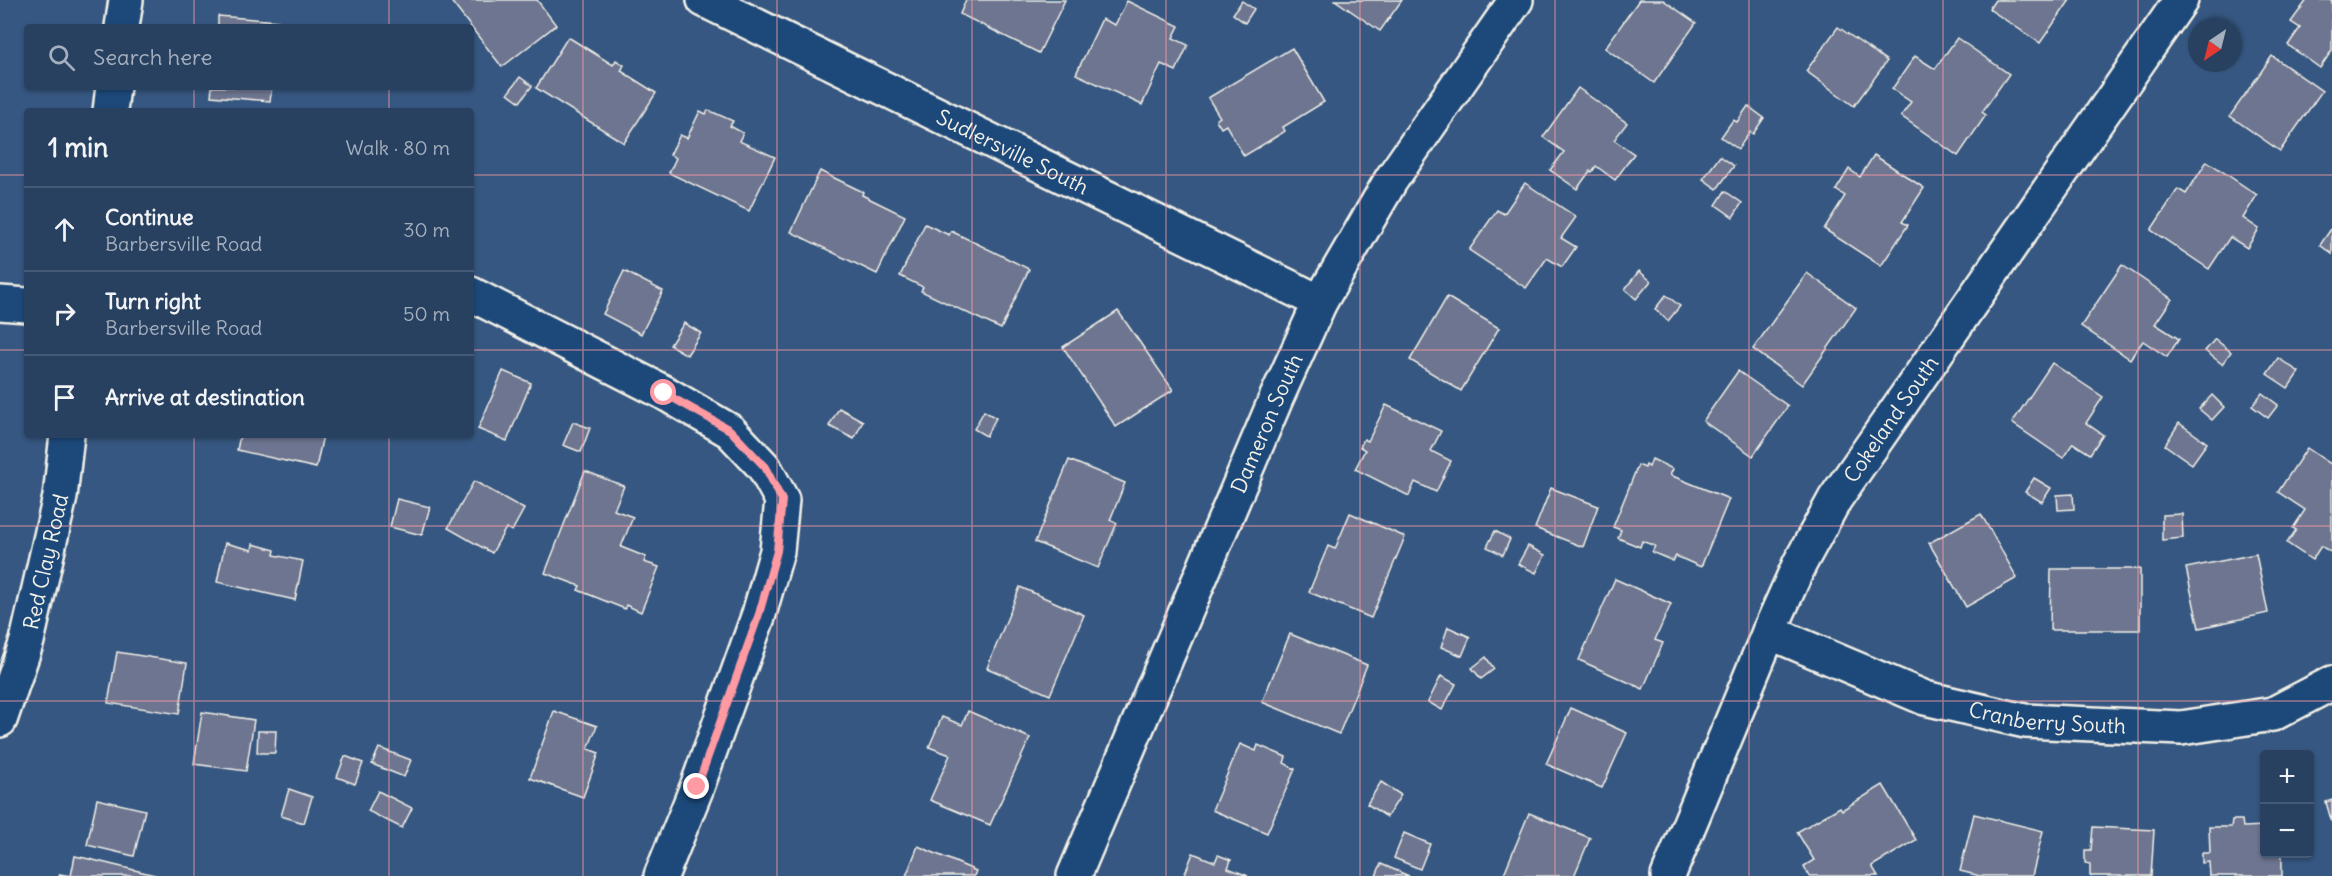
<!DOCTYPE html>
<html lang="en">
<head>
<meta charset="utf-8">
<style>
  body { margin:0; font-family:Delius,sans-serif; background:#344c6a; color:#f1f3f6 }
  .controls { position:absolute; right:18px; bottom:18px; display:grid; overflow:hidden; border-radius:6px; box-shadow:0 2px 4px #0004 }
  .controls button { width:54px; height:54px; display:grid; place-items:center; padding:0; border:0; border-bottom:2px solid #445a76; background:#284161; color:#f1f3f6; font:30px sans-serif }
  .compass { position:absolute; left:2188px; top:18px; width:54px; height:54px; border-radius:50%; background:#284161; box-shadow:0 2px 4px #0004; rotate:215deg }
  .stop { position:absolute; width:18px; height:18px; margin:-14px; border:4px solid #ff9aa2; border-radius:50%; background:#fff }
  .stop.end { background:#ff9aa2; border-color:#fff; box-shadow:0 2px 6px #0008 }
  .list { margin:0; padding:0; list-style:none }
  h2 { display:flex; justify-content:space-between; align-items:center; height:78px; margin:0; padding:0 24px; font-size:26px }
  h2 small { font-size:20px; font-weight:400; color:#a5afbd }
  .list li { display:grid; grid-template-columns:39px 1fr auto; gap:18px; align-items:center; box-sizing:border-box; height:84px; padding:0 24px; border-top:2px solid #445a76 }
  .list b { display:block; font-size:22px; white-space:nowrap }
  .list p { margin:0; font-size:20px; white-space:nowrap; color:#a5afbd }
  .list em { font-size:20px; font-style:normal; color:#a5afbd }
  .icon { flex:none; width:33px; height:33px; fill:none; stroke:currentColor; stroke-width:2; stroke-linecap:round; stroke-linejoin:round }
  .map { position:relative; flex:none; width:2332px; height:876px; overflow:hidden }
  .search { position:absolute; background:#284161; box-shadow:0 2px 4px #0004; left:24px; top:24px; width:450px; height:66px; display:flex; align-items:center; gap:15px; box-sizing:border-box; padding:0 21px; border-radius:6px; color:#a5afbd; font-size:22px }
  .panel { position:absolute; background:#284161; box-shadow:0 2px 4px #0004; left:24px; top:108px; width:450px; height:330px; border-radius:6px }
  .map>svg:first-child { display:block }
  .building { fill:#6d7490; stroke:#f4f1e8; stroke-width:1.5 }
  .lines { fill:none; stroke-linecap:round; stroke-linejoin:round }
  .street-casing { stroke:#f4f1e8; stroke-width:38 }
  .street { stroke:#1f4a7a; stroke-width:33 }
  .route { stroke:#ff9aa2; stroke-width:8 }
  .grid { fill:none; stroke:#ff9aa2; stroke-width:1.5; stroke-opacity:0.55 }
  .labels { text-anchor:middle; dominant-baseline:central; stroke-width:5; stroke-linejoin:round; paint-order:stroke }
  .street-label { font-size:21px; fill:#f4f1e8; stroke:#1f4a7a }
</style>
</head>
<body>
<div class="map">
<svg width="2332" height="876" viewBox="0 0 2332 876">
  <rect width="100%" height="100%" fill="#365781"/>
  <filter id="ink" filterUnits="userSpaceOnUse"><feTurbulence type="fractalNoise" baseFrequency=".0167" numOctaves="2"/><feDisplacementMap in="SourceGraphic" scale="12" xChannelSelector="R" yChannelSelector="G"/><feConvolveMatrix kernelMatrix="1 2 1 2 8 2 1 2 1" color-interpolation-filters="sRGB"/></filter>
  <g filter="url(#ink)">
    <g class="building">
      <polygon points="450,0 537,0 556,25 502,67"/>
      <polygon points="966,0 1065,0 1039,53 960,14"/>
      <polygon points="1335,0 1402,0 1380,31"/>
      <polygon points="1639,0 1663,0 1696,23 1654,83 1605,48"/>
      <polygon points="1995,0 2070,0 2040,43 1989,9"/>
      <polygon points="2332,0 2332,50 2320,68 2288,45 2300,28 2291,22 2307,0"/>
      <polygon points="1127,1 1179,26 1173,38 1188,45 1176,71 1161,64 1142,105 1076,74 1102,19 1115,25"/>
      <polygon points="1242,1 1254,9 1245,23 1233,14"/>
      <polygon points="218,16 278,21 277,27 218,27"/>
      <polygon points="1838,27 1887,61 1854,106 1806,71"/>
      <polygon points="568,37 613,65 616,60 624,65 621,71 656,93 624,143 536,88"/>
      <polygon points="1957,38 2009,74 1982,112 1986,115 1958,156 1901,116 1911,102 1892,89 1915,56 1935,69"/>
      <polygon points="1292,48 1324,102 1283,127 1285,131 1282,133 1244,156 1226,125 1221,128 1216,120 1220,117 1208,98"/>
      <polygon points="2272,56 2322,91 2280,151 2230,116"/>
      <polygon points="520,77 532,86 520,102 508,93"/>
      <polygon points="212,87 272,87 270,101 211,96"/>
      <polygon points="1578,88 1627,123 1614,140 1634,154 1615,180 1596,166 1592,172 1590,171 1577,189 1550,170 1564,152 1543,137"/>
      <polygon points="1748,106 1764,118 1753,134 1750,132 1738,149 1721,137 1733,120 1737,122"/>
      <polygon points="708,110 733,121 730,126 743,133 739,141 775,157 749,211 669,173 676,158 670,155 680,135 687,138 700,111 706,114"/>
      <polygon points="1874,155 1924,188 1902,222 1908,225 1881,266 1824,229 1845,196 1836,190 1849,169 1860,177"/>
      <polygon points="1720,156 1734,166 1717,189 1703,179"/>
      <polygon points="2207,161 2257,195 2243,218 2259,229 2247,248 2230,237 2209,269 2151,230 2178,189 2186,194"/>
      <polygon points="820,171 863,192 862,195 905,216 877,274 791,232"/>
      <polygon points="1525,183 1576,217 1561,238 1576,247 1562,267 1547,258 1526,288 1469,250 1497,210 1504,214"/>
      <polygon points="1725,191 1742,203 1733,217 1716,205"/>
      <polygon points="925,224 949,235 951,231 1029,269 1001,329 921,291 923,287 900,276"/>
      <polygon points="2331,229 2332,230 2332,254 2320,245"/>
      <polygon points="2122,265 2172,299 2155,324 2179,339 2167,357 2143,341 2130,359 2081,326"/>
      <polygon points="624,271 663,291 641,334 603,314"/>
      <polygon points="1639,271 1651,281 1636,299 1625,289"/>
      <polygon points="1807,273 1856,308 1802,385 1753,349"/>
      <polygon points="1666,295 1680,306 1668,321 1655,309"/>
      <polygon points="1447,297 1499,328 1461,391 1410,360"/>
      <polygon points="1118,311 1173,390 1116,427 1063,347"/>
      <polygon points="684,323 701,333 687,355 670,345"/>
      <polygon points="2215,339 2231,352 2222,364 2205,351"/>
      <polygon points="2278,358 2299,372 2288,388 2267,374"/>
      <polygon points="2052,363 2103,397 2086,423 2103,435 2090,454 2073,443 2063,458 2012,423"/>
      <polygon points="503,371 531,383 507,441 478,429"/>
      <polygon points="1738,371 1788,406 1753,456 1703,421"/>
      <polygon points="2262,393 2278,405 2268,418 2252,406"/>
      <polygon points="2212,395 2224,407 2212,420 2199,409"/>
      <polygon points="1386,405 1441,431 1431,451 1451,461 1436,492 1415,482 1409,496 1355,469 1365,450 1360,447 1364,439 1368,441"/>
      <polygon points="839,408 863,421 854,439 829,426"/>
      <polygon points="984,411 996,418 986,436 974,429"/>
      <polygon points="573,422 590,428 581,452 563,445"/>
      <polygon points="2179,423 2207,443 2192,464 2165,445"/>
      <polygon points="240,435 323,435 316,468 237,450"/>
      <polygon points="2307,448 2332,465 2332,553 2321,546 2312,560 2287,543 2296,530 2293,528 2305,510 2278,492"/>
      <polygon points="1652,459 1673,469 1670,475 1729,499 1701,567 1676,556 1673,561 1652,552 1655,546 1642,541 1640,547 1618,538 1621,530 1613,527 1638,465 1645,468 1646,465 1649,467"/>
      <polygon points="1069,460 1125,483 1110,520 1117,523 1098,568 1035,542"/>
      <polygon points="585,471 624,486 614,510 633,517 621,547 646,557 644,562 659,567 641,612 626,605 625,609 578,590 580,586 545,573"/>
      <polygon points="2034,478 2051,488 2042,502 2025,492"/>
      <polygon points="474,481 524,509 512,531 506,528 492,553 448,528"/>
      <polygon points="1551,488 1598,506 1583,547 1535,528"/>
      <polygon points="2073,494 2074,509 2058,510 2057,495"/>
      <polygon points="397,499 430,507 422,535 390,527"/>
      <polygon points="1350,513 1405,537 1371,618 1309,592 1328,546 1335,549"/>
      <polygon points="1981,514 2017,578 1966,607 1929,543"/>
      <polygon points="2182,514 2183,538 2162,540 2162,515"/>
      <polygon points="1495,531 1510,539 1503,555 1487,547"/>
      <polygon points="225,543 252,550 253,544 275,550 274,555 303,561 295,600 217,582"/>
      <polygon points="1528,546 1545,555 1536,573 1518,564"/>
      <polygon points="2256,554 2268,613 2199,628 2186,568"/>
      <polygon points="2051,569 2140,569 2140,630 2050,630"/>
      <polygon points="1615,579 1671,604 1655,640 1663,643 1643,689 1579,660"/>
      <polygon points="1020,587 1084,615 1050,695 987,668"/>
      <polygon points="1448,627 1470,637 1462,656 1441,647"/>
      <polygon points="1290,634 1367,665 1339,734 1262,702"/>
      <polygon points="117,652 187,663 179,714 108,703"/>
      <polygon points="1486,657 1494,669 1481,679 1472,668"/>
      <polygon points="1441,676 1456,684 1442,710 1428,702"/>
      <polygon points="1571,708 1627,733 1602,788 1546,764"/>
      <polygon points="554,711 597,726 588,749 599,753 583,797 530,778"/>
      <polygon points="968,711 1030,738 990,825 930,800 950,755 929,747 942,717 962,725"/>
      <polygon points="202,712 254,720 246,771 194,764"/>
      <polygon points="258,731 276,731 275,753 257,753"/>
      <polygon points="1240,744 1256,751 1258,745 1286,757 1284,763 1295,769 1267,833 1212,810"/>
      <polygon points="379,748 411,760 404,777 372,764"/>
      <polygon points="345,756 363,763 355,784 337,777"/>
      <polygon points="1381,782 1401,795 1387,817 1367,804"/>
      <polygon points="1883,785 1916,840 1872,866 1878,876 1809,876 1804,866 1814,860 1797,832 1840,807 1842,810"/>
      <polygon points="289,789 312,797 304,823 281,816"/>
      <polygon points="378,791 412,808 402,828 368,811"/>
      <polygon points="97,799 145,810 134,856 87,845"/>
      <polygon points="2332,800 2332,823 2326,802"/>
      <polygon points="1529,813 1590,838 1574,876 1503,876"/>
      <polygon points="1974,814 2043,831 2032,876 1980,876 1960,871"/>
      <polygon points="2232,820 2242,820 2243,827 2264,826 2264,854 2282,854 2282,876 2210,876 2209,862 2202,863 2202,853 2210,853 2209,827 2231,827"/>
      <polygon points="2093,827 2154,830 2151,876 2090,876 2090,864 2085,863 2085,850 2091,850"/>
      <polygon points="1404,833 1430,844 1420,869 1394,858"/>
      <polygon points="918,846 976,871 974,876 906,876"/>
      <polygon points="1193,853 1215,862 1218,855 1231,860 1228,868 1248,876 1184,876"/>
      <polygon points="75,856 89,859 159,876 59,876 60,874 71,876"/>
      <polygon points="1381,864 1409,876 1376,876"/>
    </g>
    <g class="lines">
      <g class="street-casing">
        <g id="street">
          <path id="s1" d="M704,0L1320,302"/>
          <polyline points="122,27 126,0"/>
          <polyline points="110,111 113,87"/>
          <polyline points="471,294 665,393 730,431 764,467 782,500 777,551 759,614 697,787 661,876"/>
          <polyline points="0,303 27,305"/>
          <path id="s2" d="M1769,632L1925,698L2025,721L2181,728L2273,714L2332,683"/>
          <path id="s3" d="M0,720L27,641L60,497L67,435"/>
          <path id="s4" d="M1074,876L1275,401L1320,302L1391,180L1516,0"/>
          <path id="s5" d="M1668,876L1769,632L1800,563L1835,499L2181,0"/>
        </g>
      </g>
      <use href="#street" class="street"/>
    </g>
  </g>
  <g class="lines" filter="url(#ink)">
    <polyline class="route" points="664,393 730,430 765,467 782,500 777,551 759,614 697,787"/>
  </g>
  <path class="grid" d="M194,0V27M389,0V27M583,0V876M777,0V876M972,0V876M1166,0V876M1360,0V876M1555,0V876M1749,0V876M1943,0V876M2138,0V876M194,87V111M389,87V111M0,175H27M471,175H2332M0,350H27M471,350H2332M194,435V876M389,435V876M0,526H2332M0,701H2332"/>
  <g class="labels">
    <g class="street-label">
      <text stroke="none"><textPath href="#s1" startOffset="344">Sudlersville South</textPath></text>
      <text stroke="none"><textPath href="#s5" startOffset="510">Cokeland South</textPath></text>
      <text stroke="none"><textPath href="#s4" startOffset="492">Dameron South</textPath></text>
      <text stroke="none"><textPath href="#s3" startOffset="165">Red Clay Road</textPath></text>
      <text stroke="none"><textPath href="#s2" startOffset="294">Cranberry South</textPath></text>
    </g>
  </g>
</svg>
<div class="controls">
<button>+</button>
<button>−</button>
</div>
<svg class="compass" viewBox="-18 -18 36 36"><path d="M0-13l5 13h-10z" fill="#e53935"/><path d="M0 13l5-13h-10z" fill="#a5afbd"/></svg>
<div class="stop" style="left:664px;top:393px"></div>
<div class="stop end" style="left:697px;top:787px"></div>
<div class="search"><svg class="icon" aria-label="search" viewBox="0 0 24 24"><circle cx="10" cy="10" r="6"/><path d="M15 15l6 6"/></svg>Search here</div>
<section class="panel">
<h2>1 min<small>Walk · 80 m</small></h2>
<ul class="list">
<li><svg class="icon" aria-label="ahead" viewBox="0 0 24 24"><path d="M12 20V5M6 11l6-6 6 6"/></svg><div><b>Continue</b><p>Barbersville Road</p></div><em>30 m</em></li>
<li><svg class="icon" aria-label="right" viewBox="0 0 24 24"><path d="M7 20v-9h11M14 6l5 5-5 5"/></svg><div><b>Turn right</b><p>Barbersville Road</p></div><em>50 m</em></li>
<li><svg class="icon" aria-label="arrive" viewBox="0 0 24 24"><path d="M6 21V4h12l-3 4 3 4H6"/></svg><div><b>Arrive at destination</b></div></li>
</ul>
</section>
</div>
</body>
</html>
